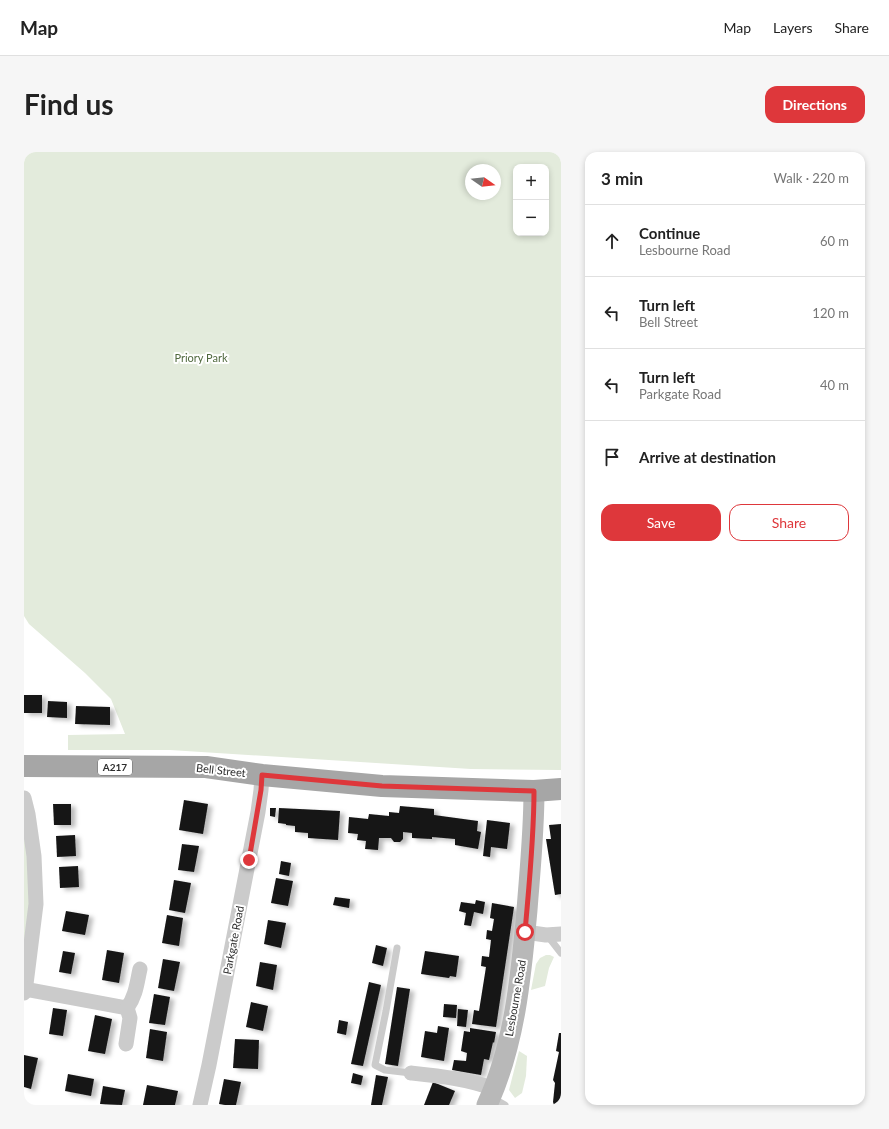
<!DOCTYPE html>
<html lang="en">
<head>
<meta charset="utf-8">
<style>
  body { margin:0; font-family:Lato,sans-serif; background:#f6f6f6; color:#222 }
  .controls { position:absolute; right:12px; top:12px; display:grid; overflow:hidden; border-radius:8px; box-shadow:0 2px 6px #0003 }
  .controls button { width:36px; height:36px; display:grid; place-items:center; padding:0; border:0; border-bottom:1px solid #e0e0e0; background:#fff; color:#222; font:20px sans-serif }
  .compass { position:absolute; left:441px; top:12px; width:36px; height:36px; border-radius:50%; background:#fff; box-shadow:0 2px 6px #0003; rotate:104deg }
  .stop { position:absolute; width:12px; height:12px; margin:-9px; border:3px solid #de373b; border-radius:50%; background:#fff }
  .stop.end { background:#de373b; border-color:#fff; box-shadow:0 1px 4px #0008 }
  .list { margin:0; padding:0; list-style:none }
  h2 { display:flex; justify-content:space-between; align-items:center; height:52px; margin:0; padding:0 16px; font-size:17px }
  h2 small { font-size:13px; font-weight:400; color:#767676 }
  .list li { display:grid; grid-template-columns:26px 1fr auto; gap:12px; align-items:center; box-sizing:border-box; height:72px; padding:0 16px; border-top:1px solid #e0e0e0 }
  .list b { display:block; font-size:15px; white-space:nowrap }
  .list p { margin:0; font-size:13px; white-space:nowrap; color:#767676 }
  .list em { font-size:13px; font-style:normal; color:#767676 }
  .actions { display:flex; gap:8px; padding:12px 16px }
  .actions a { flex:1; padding:9px 0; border:1px solid #de373b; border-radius:12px; text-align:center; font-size:14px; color:#de373b }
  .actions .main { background:#de373b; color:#fff }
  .icon { flex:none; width:22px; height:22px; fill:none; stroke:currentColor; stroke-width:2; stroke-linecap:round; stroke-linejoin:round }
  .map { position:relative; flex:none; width:537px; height:953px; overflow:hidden; border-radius:12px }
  header { display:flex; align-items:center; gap:24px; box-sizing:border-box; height:56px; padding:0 20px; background:#fff; border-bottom:1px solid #e0e0e0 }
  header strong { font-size:19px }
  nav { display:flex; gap:22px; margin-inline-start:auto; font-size:14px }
  .intro { display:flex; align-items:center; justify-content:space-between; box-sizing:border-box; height:96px; padding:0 24px }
  h1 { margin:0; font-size:28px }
  .button { padding:10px 18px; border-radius:12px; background:#de373b; color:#fff; font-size:14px; font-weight:700 }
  main { display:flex; gap:24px; padding:0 24px }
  aside { flex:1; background:#fff; border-radius:12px; box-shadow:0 2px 6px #0003 }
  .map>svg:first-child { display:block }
  .green { fill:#e3ebdc; fill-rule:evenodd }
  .building { fill:#151515; filter:url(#shadow) }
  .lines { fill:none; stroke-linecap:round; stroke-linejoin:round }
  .lane { stroke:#cbcbcb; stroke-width:7 }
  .street { stroke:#cbcbcb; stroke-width:15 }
  .secondary { stroke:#b8b8b8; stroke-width:21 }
  .primary { stroke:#a6a6a6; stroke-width:22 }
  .route { stroke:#de373b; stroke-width:5 }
  .labels { text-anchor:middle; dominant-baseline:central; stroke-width:4; stroke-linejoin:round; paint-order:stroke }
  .shield { fill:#fff; stroke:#6d6d6d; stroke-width:1 }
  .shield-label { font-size:10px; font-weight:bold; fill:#2e2e2e }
  .park-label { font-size:11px; fill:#4f683d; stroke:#fff }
  .street-label { font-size:11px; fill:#2e2e2e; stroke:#fff }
</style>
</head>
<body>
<header>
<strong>Map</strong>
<nav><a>Map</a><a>Layers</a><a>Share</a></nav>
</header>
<div class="intro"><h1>Find us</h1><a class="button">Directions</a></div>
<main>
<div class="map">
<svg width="537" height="953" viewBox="0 0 537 953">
  <defs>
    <filter id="shadow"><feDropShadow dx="4.5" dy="2.5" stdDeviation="2" flood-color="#0004"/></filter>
  </defs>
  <rect width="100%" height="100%" fill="#fff"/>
  <g class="green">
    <path d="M0,0H537V618L447,617L146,598H44V583L101,582L87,547L61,521L5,472L0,464ZM492,15H522V81H492ZM447,18H471V42H447Z"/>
    <polygon points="0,680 2,689 6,747 0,823"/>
    <polygon points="522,803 526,803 530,805 525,816 521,834 507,838 512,812 516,806"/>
    <polygon points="495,899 503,904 502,924 498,941 491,946 485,938"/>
  </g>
  <g class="building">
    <rect x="0" y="543" width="18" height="18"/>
    <polygon points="24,549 43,550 43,566 23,565"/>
    <polygon points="52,554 86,555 86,573 51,572"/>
    <polygon points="160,648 184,652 179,682 155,678"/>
    <polygon points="29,652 47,652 47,673 30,673"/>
    <polygon points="376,654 410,657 410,663 454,669 453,679 457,680 454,697 431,693 431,687 408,685 408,687 388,686 388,681 379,680 379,687 376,690 370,690 367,686 355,686 354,698 341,697 342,689 333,688 334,682 324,681 325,665 344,667 345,662 365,664 365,660 375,661"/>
    <polygon points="246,656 252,656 251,665 246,664"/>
    <polygon points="255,656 316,659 314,688 284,686 284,681 271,680 271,674 262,673 262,672 254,671"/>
    <polygon points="463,668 486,671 483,697 467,695 466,705 459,704"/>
    <polygon points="537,672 537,742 531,743 522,687 527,687 525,673"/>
    <polygon points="51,683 52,704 33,705 32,684"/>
    <polygon points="158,692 175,694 170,720 154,718"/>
    <polygon points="257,709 267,711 265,724 255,722"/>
    <polygon points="54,714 55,735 36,736 35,715"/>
    <polygon points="252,726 269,729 264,754 247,751"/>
    <polygon points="150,728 167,731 161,761 145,758"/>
    <polygon points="311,745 326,747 325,756 309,753"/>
    <polygon points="452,748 461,750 459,762 450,760 447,774 440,773 442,761 435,759 437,750 451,752"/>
    <polygon points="468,751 490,755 472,875 448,872 450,858 455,859 462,815 457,814 458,804 465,805 467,788 462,787 463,778 468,779 470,767 466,766"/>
    <polygon points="42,759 65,763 61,783 38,779"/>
    <polygon points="143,763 159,766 155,794 138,791"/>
    <polygon points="244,768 262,771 257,796 240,792"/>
    <polygon points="352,793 363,796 359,814 348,811"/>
    <polygon points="83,798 100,801 95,831 78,828"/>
    <polygon points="39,799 51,801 47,822 35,820"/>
    <polygon points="401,799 435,804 432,825 426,824 425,826 397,822"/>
    <polygon points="139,807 156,810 150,839 134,836"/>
    <polygon points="236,810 253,813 249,838 232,834"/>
    <polygon points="345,830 357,833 339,914 327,912"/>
    <polygon points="373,835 386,837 374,914 361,912"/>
    <polygon points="130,842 146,845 141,873 125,871"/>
    <polygon points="227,850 244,854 239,879 222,875"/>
    <polygon points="420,852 433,853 432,866 419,865"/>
    <polygon points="29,856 43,858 39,884 25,882"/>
    <polygon points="434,857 444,858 442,875 433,874"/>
    <polygon points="71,863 88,867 81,902 64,899"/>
    <polygon points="315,868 324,870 322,883 313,881"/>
    <polygon points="414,874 425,876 420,909 397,905 401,879 413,881"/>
    <polygon points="446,876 472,880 470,891 469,890 465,908 460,907 457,923 428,918 430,908 442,909 443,901 437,899 440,879 446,880"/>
    <polygon points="126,877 143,880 139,909 122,906"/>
    <polygon points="535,881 537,881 537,953 530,953 529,950 531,931 529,928 535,900 532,899"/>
    <polygon points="211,887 235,888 234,917 209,916"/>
    <polygon points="0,903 14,906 7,937 0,935"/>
    <polygon points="329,921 339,924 337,933 327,931"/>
    <polygon points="44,922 70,927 67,944 41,939"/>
    <polygon points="352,923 364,925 358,953 347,953"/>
    <polygon points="200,927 217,930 212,953 201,953 195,952"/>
    <polygon points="409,930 431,939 425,953 400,953"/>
    <polygon points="123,933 154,939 151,953 119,953"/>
    <polygon points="79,934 101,938 98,953 76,952"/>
  </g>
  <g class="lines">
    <g class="lane">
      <polyline points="523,783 537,801"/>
      <polyline points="373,796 362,859 351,913 361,918 387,921"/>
      <polyline points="467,945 481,953"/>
    </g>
    <g class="street">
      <polyline points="0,646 4,662 10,704 12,752 2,832 0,841"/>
      <polyline points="501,780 522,783 537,782"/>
      <path d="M1,837L103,856C112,844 113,830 116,817"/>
      <polyline points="102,892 106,866 103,856"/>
      <path d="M387,921C415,924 444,927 470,937"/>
      <polyline points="176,953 185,913 234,660 237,638 238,623"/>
    </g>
    <path class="secondary" d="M463,953C491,892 497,824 503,758C506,718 510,679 510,639"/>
    <polyline class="primary" points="0,614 182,615 238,623 358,634 510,639 537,637"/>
  </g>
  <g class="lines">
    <path class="route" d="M225,708L237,638L238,623L358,634L510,639C510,686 505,733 501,780"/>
  </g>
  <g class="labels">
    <rect class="shield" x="74" y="607" width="34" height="16" rx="3"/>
    <g class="shield-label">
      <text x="91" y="615">A217</text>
    </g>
    <g class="park-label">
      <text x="177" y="205">Priory Park</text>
    </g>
    <g class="street-label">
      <text transform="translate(197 618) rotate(6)">Bell Street</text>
      <text transform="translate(209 788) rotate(-79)">Parkgate Road</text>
      <text transform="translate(491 846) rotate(-80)">Lesbourne Road</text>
    </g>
  </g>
</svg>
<div class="controls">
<button>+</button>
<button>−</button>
</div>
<svg class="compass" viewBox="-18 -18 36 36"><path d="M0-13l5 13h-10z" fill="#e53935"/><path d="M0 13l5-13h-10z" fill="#767676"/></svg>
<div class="stop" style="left:501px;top:780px"></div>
<div class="stop end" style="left:225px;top:708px"></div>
</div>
<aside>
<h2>3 min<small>Walk · 220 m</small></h2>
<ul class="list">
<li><svg class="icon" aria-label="ahead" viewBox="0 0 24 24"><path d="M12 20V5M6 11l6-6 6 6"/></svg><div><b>Continue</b><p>Lesbourne Road</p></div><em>60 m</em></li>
<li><svg class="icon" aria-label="left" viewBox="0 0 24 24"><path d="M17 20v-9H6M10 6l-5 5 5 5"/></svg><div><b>Turn left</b><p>Bell Street</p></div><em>120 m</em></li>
<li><svg class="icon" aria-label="left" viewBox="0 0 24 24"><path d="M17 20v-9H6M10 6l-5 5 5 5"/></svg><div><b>Turn left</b><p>Parkgate Road</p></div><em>40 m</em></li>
<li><svg class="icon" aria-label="arrive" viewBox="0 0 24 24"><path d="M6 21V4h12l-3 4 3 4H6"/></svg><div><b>Arrive at destination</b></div></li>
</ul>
<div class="actions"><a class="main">Save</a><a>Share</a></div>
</aside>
</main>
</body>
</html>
